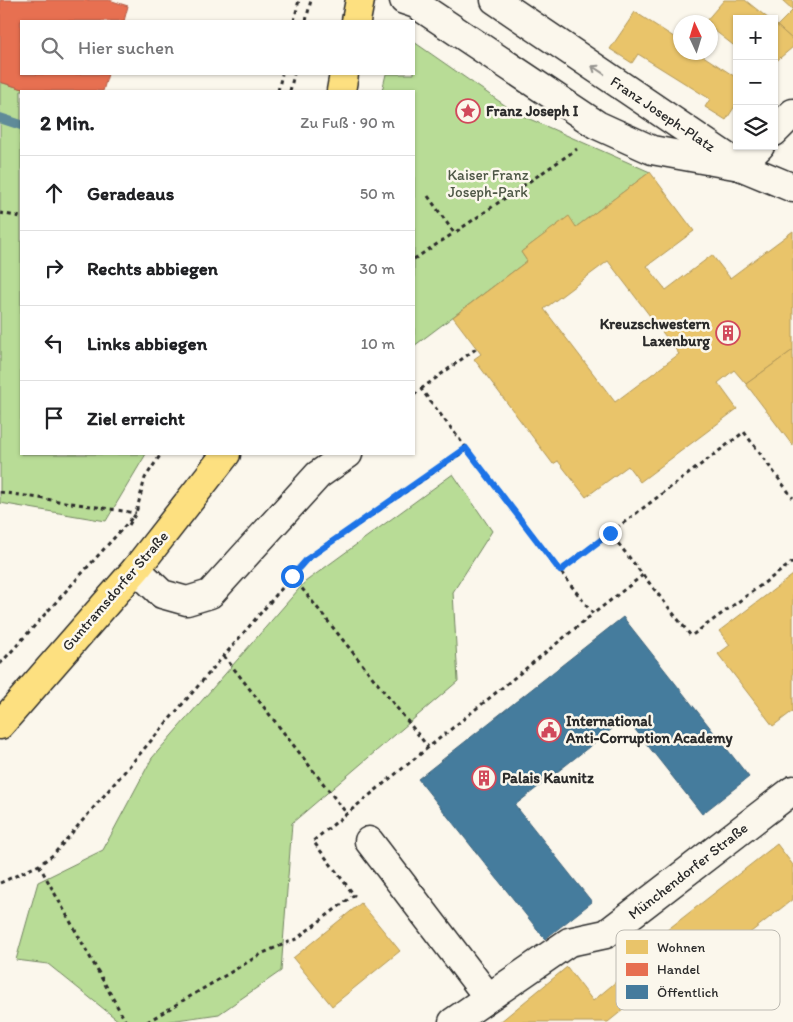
<!DOCTYPE html>
<html lang="de">
<head>
<meta charset="utf-8">
<style>
  body { margin:0; font-family:Itim,sans-serif; background:#f6f6f6; color:#202124 }
  .controls { position:absolute; right:15px; top:15px; display:grid; overflow:hidden; border-radius:0px; box-shadow:0 1px 4px #0004 }
  .controls button { width:45px; height:45px; display:grid; place-items:center; padding:0; border:0; border-bottom:1px solid #e0e0e0; background:#fff; color:#202124; font:25px sans-serif }
  .compass { position:absolute; left:673px; top:15px; width:45px; height:45px; border-radius:50%; background:#fff; box-shadow:0 1px 4px #0004; rotate:356deg }
  .stop { position:absolute; width:15px; height:15px; margin:-11px; border:4px solid #1a73e8; border-radius:50%; background:#fff }
  .stop.end { background:#1a73e8; border-color:#fff; box-shadow:0 1px 5px #0008 }
  .list { margin:0; padding:0; list-style:none }
  h2 { display:flex; justify-content:space-between; align-items:center; height:65px; margin:0; padding:0 20px; font-size:21px }
  h2 small { font-size:16px; font-weight:400; color:#757577 }
  .list li { display:grid; grid-template-columns:32px 1fr auto; gap:15px; align-items:center; box-sizing:border-box; height:75px; padding:0 20px; border-top:1px solid #e0e0e0 }
  .list b { display:block; font-size:19px; white-space:nowrap }
  .list em { font-size:16px; font-style:normal; color:#757577 }
  .icon { flex:none; width:28px; height:28px; fill:none; stroke:currentColor; stroke-width:2; stroke-linecap:round; stroke-linejoin:round }
  .map { position:relative; flex:none; width:793px; height:1022px; overflow:hidden }
  .search { position:absolute; background:#fff; box-shadow:0 1px 4px #0004; left:20px; top:20px; width:395px; height:55px; display:flex; align-items:center; gap:12px; box-sizing:border-box; padding:0 18px; border-radius:0px; color:#757577; font-size:19px }
  .panel { position:absolute; background:#fff; box-shadow:0 1px 4px #0004; left:20px; top:90px; width:395px; height:365px; border-radius:0px }
  .map>svg:first-child { display:block }
  .green { fill:#b8dc96; stroke:#728460 }
  .homes { fill:#e9c46a; stroke:#b09657; fill-rule:evenodd }
  .shops { fill:#e76f51; stroke:#af5b46 }
  .public { fill:#457b9d; stroke:#3d637b }
  .lines { fill:none; stroke-linecap:round; stroke-linejoin:round }
  .stream { stroke:#5f8b99; stroke-width:10 }
  .minor-casing { stroke:#2b2b2b; stroke-width:31 }
  .major-casing { stroke:#2b2b2b; stroke-width:31 }
  .path { stroke:#2b2b2b; stroke-width:3; stroke-dasharray:4 4; stroke-linecap:butt }
  .minor { stroke:#fbf7ec; stroke-width:28 }
  .major { stroke:#fde080; stroke-width:28 }
  .oneway { stroke:#93918c }
  .route { stroke:#1a73e8; stroke-width:6 }
  .labels { text-anchor:middle; dominant-baseline:central; stroke-width:5; stroke-linejoin:round; paint-order:stroke }
  .poi-label { font-size:15px; font-weight:bold; fill:#2b2b2b; stroke:#fbf7ec; text-anchor:start }
  .street-label { font-size:15px; fill:#2b2b2b; stroke:#fbf7ec }
  .park-label { font-size:15px; fill:#4e5746; stroke:#fbf7ec }
  .key { fill:#fbf7ec; stroke:#bdbab2; stroke-width:1 }
  .key-label { font-size:14px; fill:#2b2b2b }
</style>
</head>
<body>
<div class="map">
<svg width="793" height="1022" viewBox="0 0 793 1022">
  <rect width="100%" height="100%" fill="#fbf7ec"/>
  <filter id="ink" filterUnits="userSpaceOnUse"><feTurbulence type="fractalNoise" baseFrequency=".02" numOctaves="2"/><feDisplacementMap in="SourceGraphic" scale="10" xChannelSelector="R" yChannelSelector="G"/><feConvolveMatrix kernelMatrix="1 2 1 2 8 2 1 2 1" color-interpolation-filters="sRGB"/></filter>
  <g filter="url(#ink)">
    <g class="green">
      <polygon points="414,42 516,113 650,172 576,227 568,217 521,252 527,261 414,346 414,91 382,91 386,74 414,74"/>
      <polygon points="0,82 30,91 21,91 21,454 146,454 106,521 0,503"/>
      <polygon points="453,474 492,531 453,592 458,681 292,823 281,971 219,1014 163,1022 120,1022 48,964 16,960 38,882 103,850 152,758 305,582"/>
    </g>
    <g class="homes">
      <polygon points="724,0 745,0 769,19 737,19 737,48 710,27 710,22 705,22"/>
      <polygon points="782,0 793,0 793,40 777,26 793,10"/>
      <polygon points="635,12 680,41 680,52 697,52 737,78 737,103 726,120 705,107 710,99 638,54 632,63 610,49"/>
      <polygon points="774,23 793,40 793,47 774,63"/>
      <path d="M650,172L694,231L647,266L666,290L712,255L730,278L793,231V350L746,384L734,370L718,383L737,409L640,482L628,466L586,497L558,461L553,464L474,359L481,354L453,317L527,261L521,252L569,216L576,227ZM608,261L679,354L615,402L544,309Z"/>
      <polygon points="793,350 793,446 746,384"/>
      <polygon points="793,575 793,711 773,726 718,654 730,645 719,631"/>
      <polygon points="777,844 793,865 793,899 681,987 648,945"/>
      <polygon points="361,903 400,951 332,1006 293,958"/>
      <polygon points="653,951 670,972 608,1022 500,1022 567,967 593,1001"/>
    </g>
    <polygon class="shops" points="0,0 109,0 128,6 124,21 21,21 21,74 108,74 103,91 30,91 0,82"/>
    <polygon class="public" points="623,617 749,777 702,814 626,718 515,805 592,902 545,939 418,779"/>
    <g class="lines">
      <polyline class="stream" points="0,118 21,125"/>
      <g class="minor-casing">
        <g id="minor">
          <polyline points="404,0 416,4 597,125 652,150 740,166"/>
          <polyline points="495,0 740,166 793,188"/>
          <polyline points="774,132 793,113"/>
          <polyline points="740,166 760,146"/>
          <polyline points="136,569 162,594 187,601 210,594 318,475 348,454"/>
          <polyline points="369,841 488,997"/>
          <polyline points="453,1022 569,942 606,934 793,790"/>
        </g>
      </g>
      <g class="major-casing">
        <g id="major">
          <polyline points="356,21 360,0"/>
          <polyline points="341,91 344,74"/>
          <polyline points="0,725 136,569 226,454"/>
        </g>
      </g>
      <g class="path">
        <polyline points="294,21 299,0"/>
        <polyline points="306,21 311,0"/>
        <polyline points="278,91 282,74"/>
        <polyline points="290,91 294,74"/>
        <polyline points="428,196 454,233 577,149"/>
        <polyline points="0,213 21,217"/>
        <polyline points="414,259 454,233"/>
        <polyline points="421,389 477,348"/>
        <polyline points="414,395 421,389 593,614 643,575 610,533 560,571"/>
        <polyline points="0,492 136,513"/>
        <polyline points="129,525 136,513 145,478 161,454"/>
        <polyline points="610,533 744,432 793,498"/>
        <polyline points="643,575 691,636 793,562"/>
        <polyline points="292,576 428,747"/>
        <polyline points="224,656 347,814"/>
        <polyline points="0,664 132,518"/>
        <polyline points="39,865 126,1022"/>
        <polyline points="0,883 39,865 53,855 307,559 467,449"/>
        <polyline points="147,1022 263,953 296,939 354,895 313,841 593,614"/>
      </g>
      <use href="#minor" class="minor"/>
      <use href="#major" class="major"/>
    </g>
    <defs><path id="oneway-shaft" d="M-6 0H5M1.5-3L5.5 0L1.5 3" fill="none" stroke-width="1.6" stroke-linecap="round" stroke-linejoin="round" transform="scale(1.25)"/></defs>
    <use class="oneway" href="#oneway-shaft" transform="translate(598 70) rotate(-146)"/>
  </g>
  <g class="lines" filter="url(#ink)">
    <polyline class="route" points="292,576 307,559 466,448 560,571 610,533"/>
  </g>
  <defs>
    <g id="sight-ring" transform="scale(1.25)"><circle r="9.5" fill="#fbf7ec" stroke="#d1495b" stroke-width="1.5"/><path d="M0-6L1.8-2.2L6-1.7L2.9 1.2L3.7 5.4L0 3.3L-3.7 5.4L-2.9 1.2L-6-1.7L-1.8-2.2Z" fill="#d1495b"/></g>
    <g id="building-ring" transform="scale(1.25)"><circle r="9.5" fill="#fbf7ec" stroke="#d1495b" stroke-width="1.5"/><path d="M-4-6H4V6H1V3H-1V6H-4ZM-2.5-4.3h1.7v1.8h-1.7ZM.8-4.3h1.7v1.8H.8ZM-2.5-1h1.7V.8h-1.7ZM.8-1h1.7V.8H.8Z" fill="#d1495b"/></g>
    <g id="civic-ring" transform="scale(1.25)"><circle r="9.5" fill="#fbf7ec" stroke="#d1495b" stroke-width="1.5"/><path d="M-.6-6.5H3V-4.5H.6V-3L4-1V1h2V6H-6V1h2V-1L-.6-3ZM-1.2 2.5V6h2.4V2.5Z" fill="#d1495b"/></g>
  </defs>
  <g fill-rule="evenodd">
    <use href="#sight-ring" x="468" y="111"/>
    <use href="#building-ring" x="728" y="333"/>
    <use href="#civic-ring" x="549" y="730"/>
    <use href="#building-ring" x="484" y="778"/>
  </g>
  <g class="labels">
    <g class="poi-label">
      <text x="486" y="111">Franz Joseph I</text>
      <text x="710" y="324" text-anchor="end">Kreuzschwestern<tspan x="710" dy="17">Laxenburg</tspan></text>
      <text x="566" y="721">International<tspan x="566" dy="17">Anti-Corruption Academy</tspan></text>
      <text x="502" y="778">Palais Kaunitz</text>
    </g>
    <g class="street-label">
      <text transform="translate(663 114) rotate(34)">Franz Joseph-Platz</text>
      <text transform="translate(115 591) rotate(-49)">Guntramsdorfer Straße</text>
      <text transform="translate(688 871) rotate(-38)">Münchendorfer Straße</text>
    </g>
    <g class="park-label">
      <text x="488" y="175">Kaiser Franz<tspan x="488" dy="17">Joseph-Park</tspan></text>
    </g>
  </g>
  <rect x="616" y="930" width="164" height="80" rx="8" class="key"/>
  <rect x="626" y="940" width="22" height="14" fill="#e9c46a"/>
  <rect x="626" y="963" width="22" height="13" fill="#e76f51"/>
  <rect x="626" y="985" width="22" height="14" fill="#457b9d"/>
  <g class="key-label">
    <text x="657" y="952">Wohnen</text>
    <text x="657" y="974">Handel</text>
    <text x="657" y="997">Öffentlich</text>
  </g>
</svg>
<div class="controls">
<button>+</button>
<button>−</button>
<button><svg class="icon" aria-label="layers" viewBox="0 0 24 24"><path d="M12 4l9 5-9 5-9-5zM3 14l9 5 9-5"/></svg></button>
</div>
<svg class="compass" viewBox="-18 -18 36 36"><path d="M0-13l5 13h-10z" fill="#e53935"/><path d="M0 13l5-13h-10z" fill="#757577"/></svg>
<div class="stop" style="left:292px;top:576px"></div>
<div class="stop end" style="left:610px;top:533px"></div>
<div class="search"><svg class="icon" aria-label="search" viewBox="0 0 24 24"><circle cx="10" cy="10" r="6"/><path d="M15 15l6 6"/></svg>Hier suchen</div>
<section class="panel">
<h2>2 Min.<small>Zu Fuß · 90 m</small></h2>
<ul class="list">
<li><svg class="icon" aria-label="ahead" viewBox="0 0 24 24"><path d="M12 20V5M6 11l6-6 6 6"/></svg><div><b>Geradeaus</b></div><em>50 m</em></li>
<li><svg class="icon" aria-label="right" viewBox="0 0 24 24"><path d="M7 20v-9h11M14 6l5 5-5 5"/></svg><div><b>Rechts abbiegen</b></div><em>30 m</em></li>
<li><svg class="icon" aria-label="left" viewBox="0 0 24 24"><path d="M17 20v-9H6M10 6l-5 5 5 5"/></svg><div><b>Links abbiegen</b></div><em>10 m</em></li>
<li><svg class="icon" aria-label="arrive" viewBox="0 0 24 24"><path d="M6 21V4h12l-3 4 3 4H6"/></svg><div><b>Ziel erreicht</b></div></li>
</ul>
</section>
</div>
</body>
</html>
